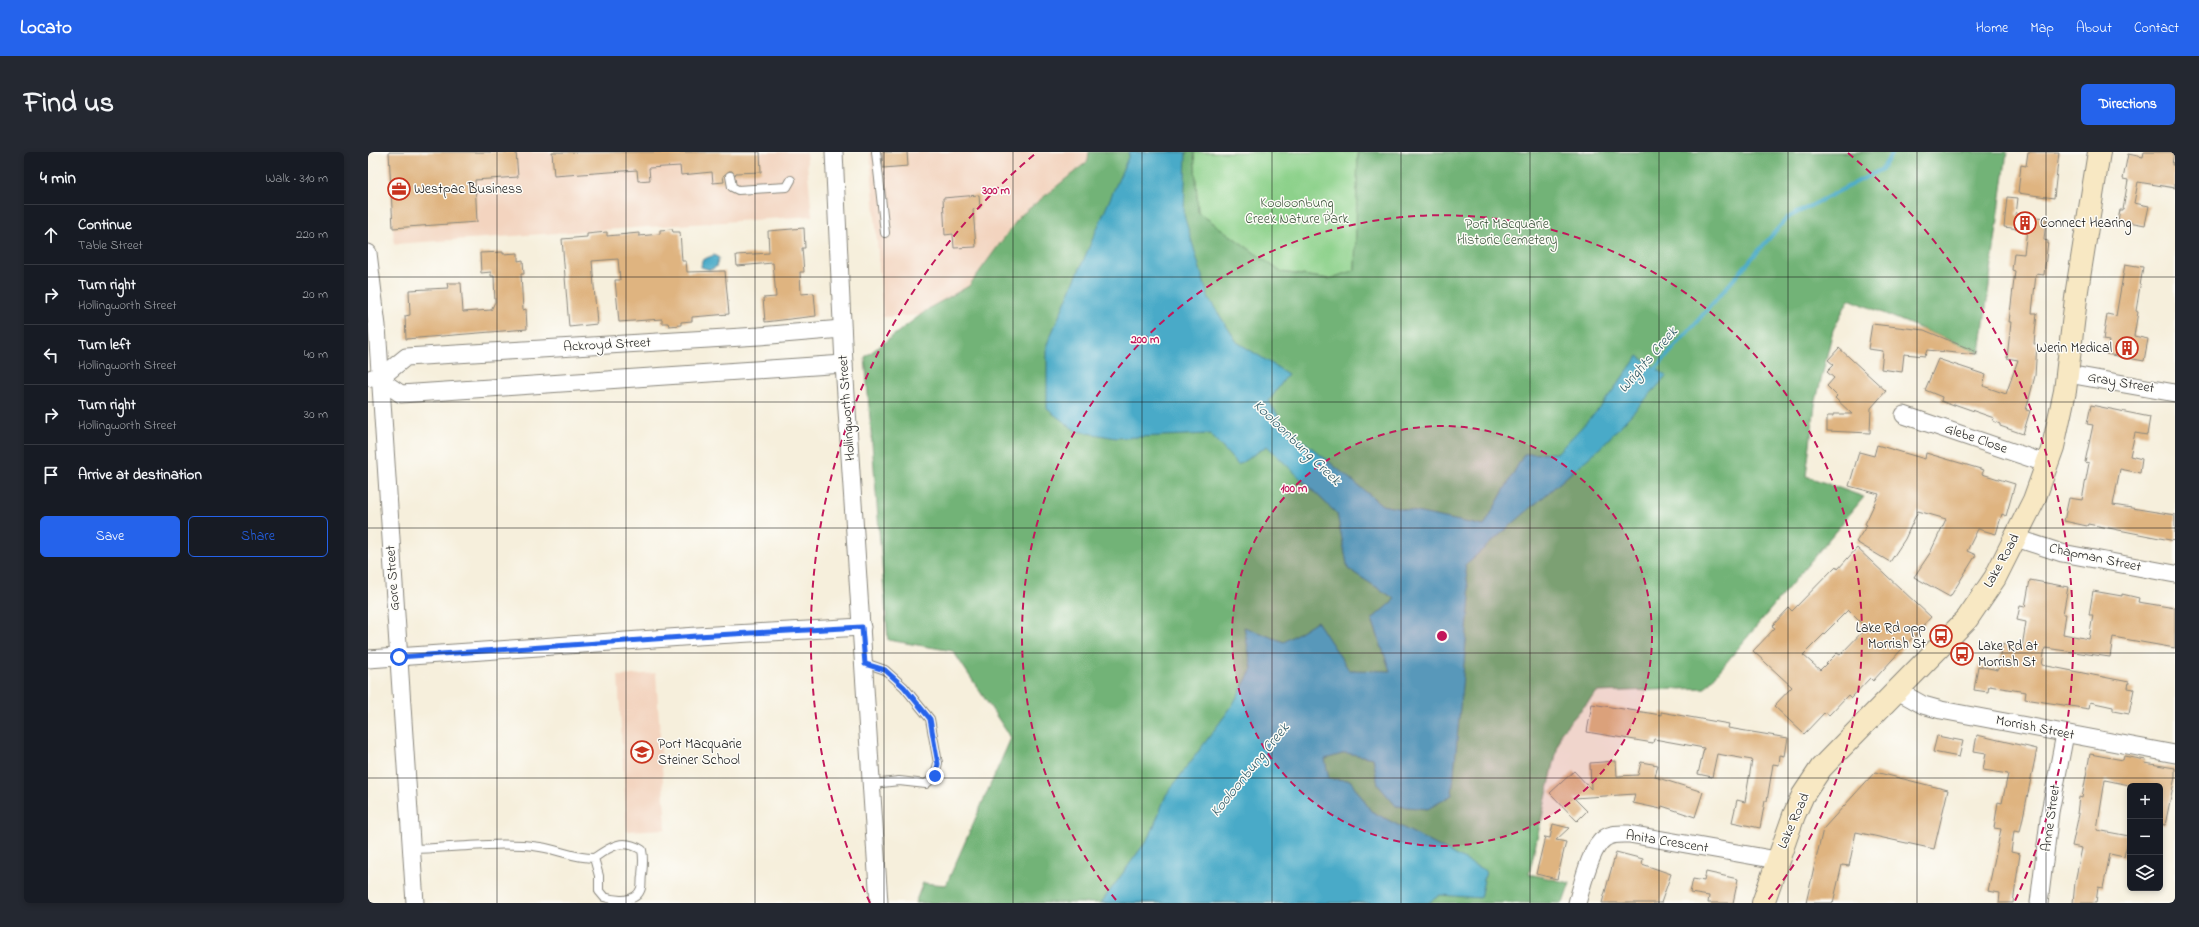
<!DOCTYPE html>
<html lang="en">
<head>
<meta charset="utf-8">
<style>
  body { margin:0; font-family:"Indie Flower",sans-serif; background:#242831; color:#f1f3f6 }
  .controls { position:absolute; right:12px; bottom:12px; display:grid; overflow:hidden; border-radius:6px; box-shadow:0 2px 6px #0003 }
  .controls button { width:36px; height:36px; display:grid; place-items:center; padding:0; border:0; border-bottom:1px solid #363941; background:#171b24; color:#f1f3f6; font:20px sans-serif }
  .stop { position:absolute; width:12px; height:12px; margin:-9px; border:3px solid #2563eb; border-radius:50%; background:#fff }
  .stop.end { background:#2563eb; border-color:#fff; box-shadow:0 1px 4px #0008 }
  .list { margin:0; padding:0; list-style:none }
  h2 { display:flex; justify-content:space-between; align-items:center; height:52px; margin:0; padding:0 16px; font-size:17px }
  h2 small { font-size:13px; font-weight:400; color:#9ea1a6 }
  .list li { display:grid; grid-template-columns:26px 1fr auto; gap:12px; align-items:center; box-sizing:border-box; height:60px; padding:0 16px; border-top:1px solid #363941 }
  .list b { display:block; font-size:15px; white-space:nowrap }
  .list p { margin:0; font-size:13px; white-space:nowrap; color:#9ea1a6 }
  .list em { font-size:13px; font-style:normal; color:#9ea1a6 }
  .actions { display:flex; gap:8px; padding:12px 16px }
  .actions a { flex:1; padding:9px 0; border:1px solid #2563eb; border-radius:6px; text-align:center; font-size:14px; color:#2563eb }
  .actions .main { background:#2563eb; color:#fff }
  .icon { flex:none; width:22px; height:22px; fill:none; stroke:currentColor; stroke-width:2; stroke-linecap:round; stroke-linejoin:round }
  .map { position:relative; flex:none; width:1807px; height:751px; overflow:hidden; border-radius:6px }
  header { display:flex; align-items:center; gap:24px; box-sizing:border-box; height:56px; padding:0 20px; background:#2563eb; color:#fff }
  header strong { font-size:19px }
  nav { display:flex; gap:22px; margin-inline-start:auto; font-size:14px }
  .intro { display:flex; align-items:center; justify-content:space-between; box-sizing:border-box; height:96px; padding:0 24px }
  h1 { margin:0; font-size:28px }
  .button { padding:10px 18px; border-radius:6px; background:#2563eb; color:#fff; font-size:14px; font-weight:700 }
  main { display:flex; gap:24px; padding:0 24px }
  aside { flex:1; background:#171b24; border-radius:6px; box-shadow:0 2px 6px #0003 }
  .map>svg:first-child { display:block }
  .built { fill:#f3d4bf }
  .green { fill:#8dd18b; stroke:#547654 }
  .forest { fill:#72b377; stroke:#47684a }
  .water { fill:#49aac8; stroke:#326372 }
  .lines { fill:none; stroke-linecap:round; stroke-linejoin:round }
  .stream { stroke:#49aac8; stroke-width:4 }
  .building { fill:#dfb480; fill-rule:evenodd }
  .lane-casing { stroke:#89867c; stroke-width:10 }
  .street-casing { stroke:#89867c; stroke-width:19 }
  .secondary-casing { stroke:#89867c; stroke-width:24 }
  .lane { stroke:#fff; stroke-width:8 }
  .street { stroke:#fff; stroke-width:17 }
  .secondary { stroke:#f8e8c3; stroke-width:22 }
  .route { stroke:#2563eb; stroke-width:5 }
  .grid { fill:none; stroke:#1c1c1c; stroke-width:1; stroke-opacity:0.55 }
  .ring { fill:none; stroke:#c2185b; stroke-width:2; stroke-dasharray:7 5 }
  .labels { text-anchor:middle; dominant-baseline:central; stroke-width:3; stroke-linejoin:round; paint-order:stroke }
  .poi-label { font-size:14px; fill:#1c1c1c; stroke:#fdfcf7; text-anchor:start }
  .park-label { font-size:14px; fill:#445b43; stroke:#fdfcf7 }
  .street-label { font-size:14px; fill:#1c1c1c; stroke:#fdfcf7 }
  .water-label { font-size:15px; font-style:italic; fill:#305c69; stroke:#fdfcf7 }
  .centre { fill:#c2185b; stroke:#fdfcf7; stroke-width:2 }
  .ring-label { font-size:12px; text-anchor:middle; font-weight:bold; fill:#c2185b; stroke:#fdfcf7; stroke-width:3; stroke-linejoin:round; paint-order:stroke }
</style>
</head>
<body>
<header>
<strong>Locato</strong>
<nav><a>Home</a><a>Map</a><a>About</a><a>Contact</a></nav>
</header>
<div class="intro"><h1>Find us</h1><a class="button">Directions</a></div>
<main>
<aside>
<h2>4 min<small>Walk · 310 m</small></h2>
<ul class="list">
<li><svg class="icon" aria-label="ahead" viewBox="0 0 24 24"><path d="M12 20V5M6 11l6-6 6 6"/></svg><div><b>Continue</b><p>Table Street</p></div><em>220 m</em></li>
<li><svg class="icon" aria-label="right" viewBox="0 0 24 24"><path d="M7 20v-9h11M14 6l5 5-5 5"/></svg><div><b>Turn right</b><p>Hollingworth Street</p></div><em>20 m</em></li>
<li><svg class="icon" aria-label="left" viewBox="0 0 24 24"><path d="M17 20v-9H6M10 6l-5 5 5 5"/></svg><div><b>Turn left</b><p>Hollingworth Street</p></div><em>40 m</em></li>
<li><svg class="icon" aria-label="right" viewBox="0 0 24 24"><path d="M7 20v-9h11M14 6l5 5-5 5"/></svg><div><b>Turn right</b><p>Hollingworth Street</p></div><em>30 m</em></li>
<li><svg class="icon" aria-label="arrive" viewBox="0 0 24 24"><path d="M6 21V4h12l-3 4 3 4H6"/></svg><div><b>Arrive at destination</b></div></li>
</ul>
<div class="actions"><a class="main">Save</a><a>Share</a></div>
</aside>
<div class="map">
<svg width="1807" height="751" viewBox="0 0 1807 751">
  <rect width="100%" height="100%" fill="#fdfcf7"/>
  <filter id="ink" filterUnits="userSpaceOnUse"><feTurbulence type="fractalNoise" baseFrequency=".025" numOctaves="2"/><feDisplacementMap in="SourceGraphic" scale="8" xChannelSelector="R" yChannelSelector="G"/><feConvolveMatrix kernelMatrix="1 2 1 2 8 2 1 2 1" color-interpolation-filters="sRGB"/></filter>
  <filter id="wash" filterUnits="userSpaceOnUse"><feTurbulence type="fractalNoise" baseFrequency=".012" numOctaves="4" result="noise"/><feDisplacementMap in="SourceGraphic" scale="16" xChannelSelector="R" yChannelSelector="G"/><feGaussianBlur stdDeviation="0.9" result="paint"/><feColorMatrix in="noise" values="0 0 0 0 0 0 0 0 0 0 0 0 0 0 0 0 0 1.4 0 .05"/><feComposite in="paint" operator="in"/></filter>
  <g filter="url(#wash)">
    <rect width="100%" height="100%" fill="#f6efdc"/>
    <g class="built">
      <polygon points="20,0 438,0 444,64 26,92"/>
      <polygon points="502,0 721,0 720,9 652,64 601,134 553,163 515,165"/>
      <polygon points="288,521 298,677 259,679 250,524"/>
    </g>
    <polygon class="green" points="826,0 990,0 987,118 961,127 913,120 830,60"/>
    <polygon class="forest" points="721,0 826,0 830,60 913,120 961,127 987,118 990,0 1639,0 1612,201 1481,147 1465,178 1447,253 1438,324 1496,345 1337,536 1229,540 1193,580 1161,722 1202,731 1195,751 547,751 555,731 578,733 643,586 585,499 520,488 497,205 563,155 601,134 652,64 720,9"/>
    <g class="water">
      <polygon points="760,0 818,0 816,63 841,147 869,190 920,222 901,249 916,273 1014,353 1116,374 1156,302 1189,301 1231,257 1270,204 1299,224 1233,295 1097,413 1102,447 1084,643 1060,657 1028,654 1010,633 1005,606 978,601 957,607 961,627 982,628 1003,659 1118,719 1112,746 1072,743 1060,751 733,751 782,684 798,643 864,554 884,517 876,475 916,490 949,469 981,518 1022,519 1004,467 1027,447 980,417 969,362 899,294 870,313 842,282 748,286 708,279 679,257 679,192 761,3"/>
      <polygon points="346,103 351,106 348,115 342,118 333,115 334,108"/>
    </g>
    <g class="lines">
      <polyline class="stream" points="1285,220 1419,66 1514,17 1525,0"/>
    </g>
    <g id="blocks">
      <g class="building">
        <polygon points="21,0 148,0 150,25 107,28 109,70 25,76"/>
        <polygon points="184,0 392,0 393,20 368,21 367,23 364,19 361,19 355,24 356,30 345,31 344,20 313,23 312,14 281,16 282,28 270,29 269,18 186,24"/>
        <polygon points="514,0 539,0 540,14 515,16"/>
        <polygon points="1660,0 1691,0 1686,46 1650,41 1653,13 1658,14"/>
        <polygon points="1776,0 1806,0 1804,13 1807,13 1807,36 1770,30 1766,51 1781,54 1777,73 1750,68 1752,58 1755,58 1760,28 1755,27 1760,2 1775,5"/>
        <polygon points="611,43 612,56 605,57 608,95 586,96 585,82 577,83 575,46"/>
        <polygon points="1639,45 1650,46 1648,63 1678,66 1676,88 1680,89 1676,123 1668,122 1664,161 1669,161 1666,192 1669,192 1667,224 1658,258 1662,259 1655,282 1632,274 1632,272 1625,269 1626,266 1586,252 1586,254 1573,249 1574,245 1557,238 1570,207 1618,223 1615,234 1638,242 1650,208 1639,206 1643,170 1641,170 1647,119 1644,118 1646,101 1656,102 1659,78 1636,75"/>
        <polygon points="436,76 437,96 434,96 436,120 432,120 433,142 446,141 448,164 397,170 395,146 408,145 405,111 369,114 368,103 401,101 400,79"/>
        <polygon points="304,77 305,80 312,80 314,109 318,109 319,120 357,119 361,162 324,165 324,169 313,170 313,173 301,174 300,171 294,171 294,167 251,170 247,128 252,128 250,107 224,109 229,172 201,175 194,87 219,85 219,82 239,80 239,84 271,81 271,84 292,82 292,78"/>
        <polygon points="135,100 135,102 150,101 150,109 155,108 156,122 153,122 155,158 158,157 159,177 38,187 37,164 42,163 41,138 80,136 79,131 93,131 95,160 123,158 127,150 126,124 123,124 123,120 113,121 112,101"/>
        <polygon points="1757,112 1775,115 1768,159 1770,160 1766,184 1780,187 1776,209 1738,202 1741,189 1735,188 1739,162 1748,164"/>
        <polygon points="1504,172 1556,178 1609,200 1608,203 1559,198 1557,204 1536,202 1534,220 1513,217 1515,199 1500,197"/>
        <polygon points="1471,196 1518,239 1503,256 1502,281 1459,279 1459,264 1465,264 1465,262 1484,262 1467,246 1469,244 1459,234 1466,226 1459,220 1466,213 1460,208"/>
        <polygon points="1723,253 1782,265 1779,283 1767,281 1762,304 1774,307 1772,321 1752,317 1745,353 1807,363 1807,389 1720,372 1719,374 1696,369 1701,346 1714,348 1721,311 1717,310 1725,273 1719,272"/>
        <polygon points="1509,293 1557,307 1558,301 1616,318 1614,322 1647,332 1638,364 1634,362 1628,382 1610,377 1599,399 1608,403 1582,445 1546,425 1562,401 1578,367 1550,359 1537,387 1522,410 1488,390 1499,373 1497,372 1511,342 1481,334 1491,300 1506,304"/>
        <path d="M1489,396L1563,465L1505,529L1502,526L1483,546L1480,543L1461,563L1457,560L1436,582L1406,554L1424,535L1385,499L1407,476L1404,474L1421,456L1424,459L1468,414L1470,417ZM1480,458L1498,476L1472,503L1469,501L1452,518L1435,503Z"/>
        <polygon points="1662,428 1700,435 1695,462 1698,462 1695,482 1721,487 1725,463 1721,463 1725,439 1754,444 1754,442 1771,446 1770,450 1807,456 1807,496 1745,485 1742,505 1677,496 1674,513 1761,530 1760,536 1766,537 1761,562 1745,559 1745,555 1722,550 1721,557 1657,547 1658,540 1621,534 1620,540 1606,538 1610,514 1630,518 1635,492 1654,495 1658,470 1649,468 1652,454 1657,455"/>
        <polygon points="1224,552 1293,563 1293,560 1361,572 1360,576 1420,586 1417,604 1412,603 1411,613 1405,612 1399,649 1397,649 1392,676 1364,670 1369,648 1377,650 1384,608 1349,602 1344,625 1330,622 1336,596 1286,587 1285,591 1219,580"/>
        <polygon points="1609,583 1669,597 1652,680 1646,679 1643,700 1652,702 1645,751 1631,751 1632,741 1620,739 1633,677 1626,676 1630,650 1634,651 1640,622 1615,618 1618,601 1606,599"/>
        <polygon points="1569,584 1595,589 1591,605 1565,600"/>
        <polygon points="1722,602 1755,608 1756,604 1778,608 1777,611 1807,616 1807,625 1797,673 1792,672 1792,634 1766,634 1737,628 1729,678 1761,684 1756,705 1742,702 1735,736 1730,735 1728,751 1705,751 1707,730 1714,696 1704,694 1711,662 1709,662 1711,645 1714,646"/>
        <polygon points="1248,609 1249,624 1270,623 1273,610 1290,613 1287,625 1335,640 1327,665 1294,654 1293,657 1265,651 1267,642 1206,646 1219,659 1209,669 1182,641 1206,619 1223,637 1222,611"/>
        <polygon points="1507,620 1580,638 1566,697 1488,680 1481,714 1474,713 1465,751 1438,751 1455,677"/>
        <polygon points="1185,672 1201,676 1188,688 1198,690 1189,727 1168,722 1177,685 1182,686"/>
        <polygon points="1248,700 1275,707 1274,712 1303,722 1293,751 1234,751"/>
        <polygon points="1338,720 1370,727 1365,751 1340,751 1341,744 1322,741 1325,727 1336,729"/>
      </g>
    </g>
  </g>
  <g filter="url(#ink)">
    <use href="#blocks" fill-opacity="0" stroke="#89867c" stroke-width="1"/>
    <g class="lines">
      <g class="lane-casing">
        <g id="lane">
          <polyline points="508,0 517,81"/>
          <polyline points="362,24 364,35 370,38 419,35 423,28"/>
          <polyline points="497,511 517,518 536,535 562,567 570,611 567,624 558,632 531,629 505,632"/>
          <path d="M44,697C84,696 133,689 172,695C192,698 205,706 226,706L231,724V739L236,745C248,749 269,751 273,736C274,732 273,727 274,723C275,714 276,707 274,698C255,686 243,694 226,706"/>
        </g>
      </g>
      <g class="street-casing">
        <g id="street">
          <polyline points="466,0 476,212 511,751"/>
          <polyline points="0,101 9,174 47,751"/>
          <polyline points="1700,222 1807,241"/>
          <polyline points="4,226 11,227 33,242 476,212"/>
          <polyline points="11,227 38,205 391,184 474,177"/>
          <polyline points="1536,263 1680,312"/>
          <polyline points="1648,386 1694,401 1807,422"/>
          <polyline points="0,507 329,484 494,475"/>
          <polyline points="1530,539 1555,553 1573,558 1807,602"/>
          <path d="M1209,751C1214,735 1222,695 1237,686C1244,681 1253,682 1261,682L1409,708"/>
          <polyline points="1671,751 1682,660 1697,582"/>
        </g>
      </g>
      <g class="secondary-casing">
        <polyline id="secondary" points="1395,751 1426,663 1435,643 1453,616 1599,467 1627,426 1666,348 1685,295 1697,239 1709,138 1731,0"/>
      </g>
      <use href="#lane" class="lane"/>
      <use href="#street" class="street"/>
      <use href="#secondary" class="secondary"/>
    </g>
  </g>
  <g class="lines" filter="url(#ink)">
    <polyline class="route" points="31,505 329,484 494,475 497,512 517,518 536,535 562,567 570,612 567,624"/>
  </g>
  <path class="grid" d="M129,0V751M258,0V751M387,0V751M516,0V751M645,0V751M774,0V751M904,0V751M1033,0V751M1162,0V751M1291,0V751M1420,0V751M1549,0V751M1678,0V751M0,125H1807M0,250H1807M0,376H1807M0,501H1807M0,626H1807"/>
  <circle cx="1074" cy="484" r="210" fill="#c2185b" fill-opacity=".12"/>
  <g class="ring">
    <circle cx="1074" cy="484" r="210"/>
    <path d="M748 748A420 420 0 1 1 1400 748"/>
    <path d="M502 751A631 631 0 0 1 668 1M1480 1A631 631 0 0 1 1646 751"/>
  </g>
  <defs>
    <g id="office-ring" transform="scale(1.15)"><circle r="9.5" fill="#fdfcf7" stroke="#c8321e" stroke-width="1.5"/><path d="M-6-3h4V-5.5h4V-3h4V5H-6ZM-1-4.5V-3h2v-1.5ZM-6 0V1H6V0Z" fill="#c8321e"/></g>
    <g id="building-ring" transform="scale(1.15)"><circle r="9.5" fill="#fdfcf7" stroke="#c8321e" stroke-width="1.5"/><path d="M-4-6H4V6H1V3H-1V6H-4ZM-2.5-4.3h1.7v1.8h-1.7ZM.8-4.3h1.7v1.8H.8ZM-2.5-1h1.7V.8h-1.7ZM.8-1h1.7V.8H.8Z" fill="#c8321e"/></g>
    <g id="bus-ring" transform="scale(1.15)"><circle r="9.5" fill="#fdfcf7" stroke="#c8321e" stroke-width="1.5"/><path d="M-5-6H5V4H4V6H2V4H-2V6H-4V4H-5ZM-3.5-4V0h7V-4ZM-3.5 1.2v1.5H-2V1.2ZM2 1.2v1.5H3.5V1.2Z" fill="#c8321e"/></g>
    <g id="school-ring" transform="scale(1.15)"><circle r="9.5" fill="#fdfcf7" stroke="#c8321e" stroke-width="1.5"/><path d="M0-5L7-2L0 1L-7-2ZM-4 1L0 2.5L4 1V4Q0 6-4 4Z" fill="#c8321e"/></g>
  </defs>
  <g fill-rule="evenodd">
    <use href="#office-ring" x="31" y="37"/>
    <use href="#building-ring" x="1657" y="71"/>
    <use href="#building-ring" x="1759" y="196"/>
    <use href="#bus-ring" x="1573" y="484"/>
    <use href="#bus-ring" x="1594" y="502"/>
    <use href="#school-ring" x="274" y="600"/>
  </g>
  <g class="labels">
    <g class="poi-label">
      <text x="46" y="37">Westpac Business</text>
      <text x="1672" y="71">Connect Hearing</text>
      <text x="1744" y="196" text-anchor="end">Werin Medical</text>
      <text x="1558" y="476" text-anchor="end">Lake Rd opp<tspan x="1558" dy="16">Morrish St</tspan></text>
      <text x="1610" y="494">Lake Rd at<tspan x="1610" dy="16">Morrish St</tspan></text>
      <text x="290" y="592">Port Macquarie<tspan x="290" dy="16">Steiner School</tspan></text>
    </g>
    <g class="park-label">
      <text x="929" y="51">Kooloonbung<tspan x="929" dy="16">Creek Nature Park</tspan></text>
      <text x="1139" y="72">Port Macquarie<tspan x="1139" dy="16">Historic Cemetery</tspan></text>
    </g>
    <g class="street-label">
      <text transform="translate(239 193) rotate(-3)">Ackroyd Street</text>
      <text transform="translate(1753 231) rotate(10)">Gray Street</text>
      <text transform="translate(479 256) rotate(-94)">Hollingworth Street</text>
      <text transform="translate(1608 287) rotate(19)">Glebe Close</text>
      <text transform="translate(1727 406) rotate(12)">Chapman Street</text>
      <text transform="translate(1634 409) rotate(-61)">Lake Road</text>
      <text transform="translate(25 426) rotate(-94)">Gore Street</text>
      <text transform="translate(1667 576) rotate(11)">Morrish Street</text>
      <text transform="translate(1683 666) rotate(-82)">Anne Street</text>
      <text transform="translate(1426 669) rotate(-66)">Lake Road</text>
      <text transform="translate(1299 690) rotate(9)">Anita Crescent</text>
    </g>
    <g class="water-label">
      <text transform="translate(1280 208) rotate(-49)">Wrights Creek</text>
      <text transform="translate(929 291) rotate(44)">Kooloonbung Creek</text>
      <text transform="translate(882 618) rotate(-51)">Kooloonbung Creek</text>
    </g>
  </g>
  <circle cx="1074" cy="484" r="6" class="centre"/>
  <g class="ring-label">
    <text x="628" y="42">300 m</text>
    <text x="777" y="191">200 m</text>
    <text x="926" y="340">100 m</text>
  </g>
</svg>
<div class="controls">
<button>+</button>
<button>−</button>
<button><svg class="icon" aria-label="layers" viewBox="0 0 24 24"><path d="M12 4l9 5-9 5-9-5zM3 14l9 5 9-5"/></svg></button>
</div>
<div class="stop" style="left:31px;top:505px"></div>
<div class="stop end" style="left:567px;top:624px"></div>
</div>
</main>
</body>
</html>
